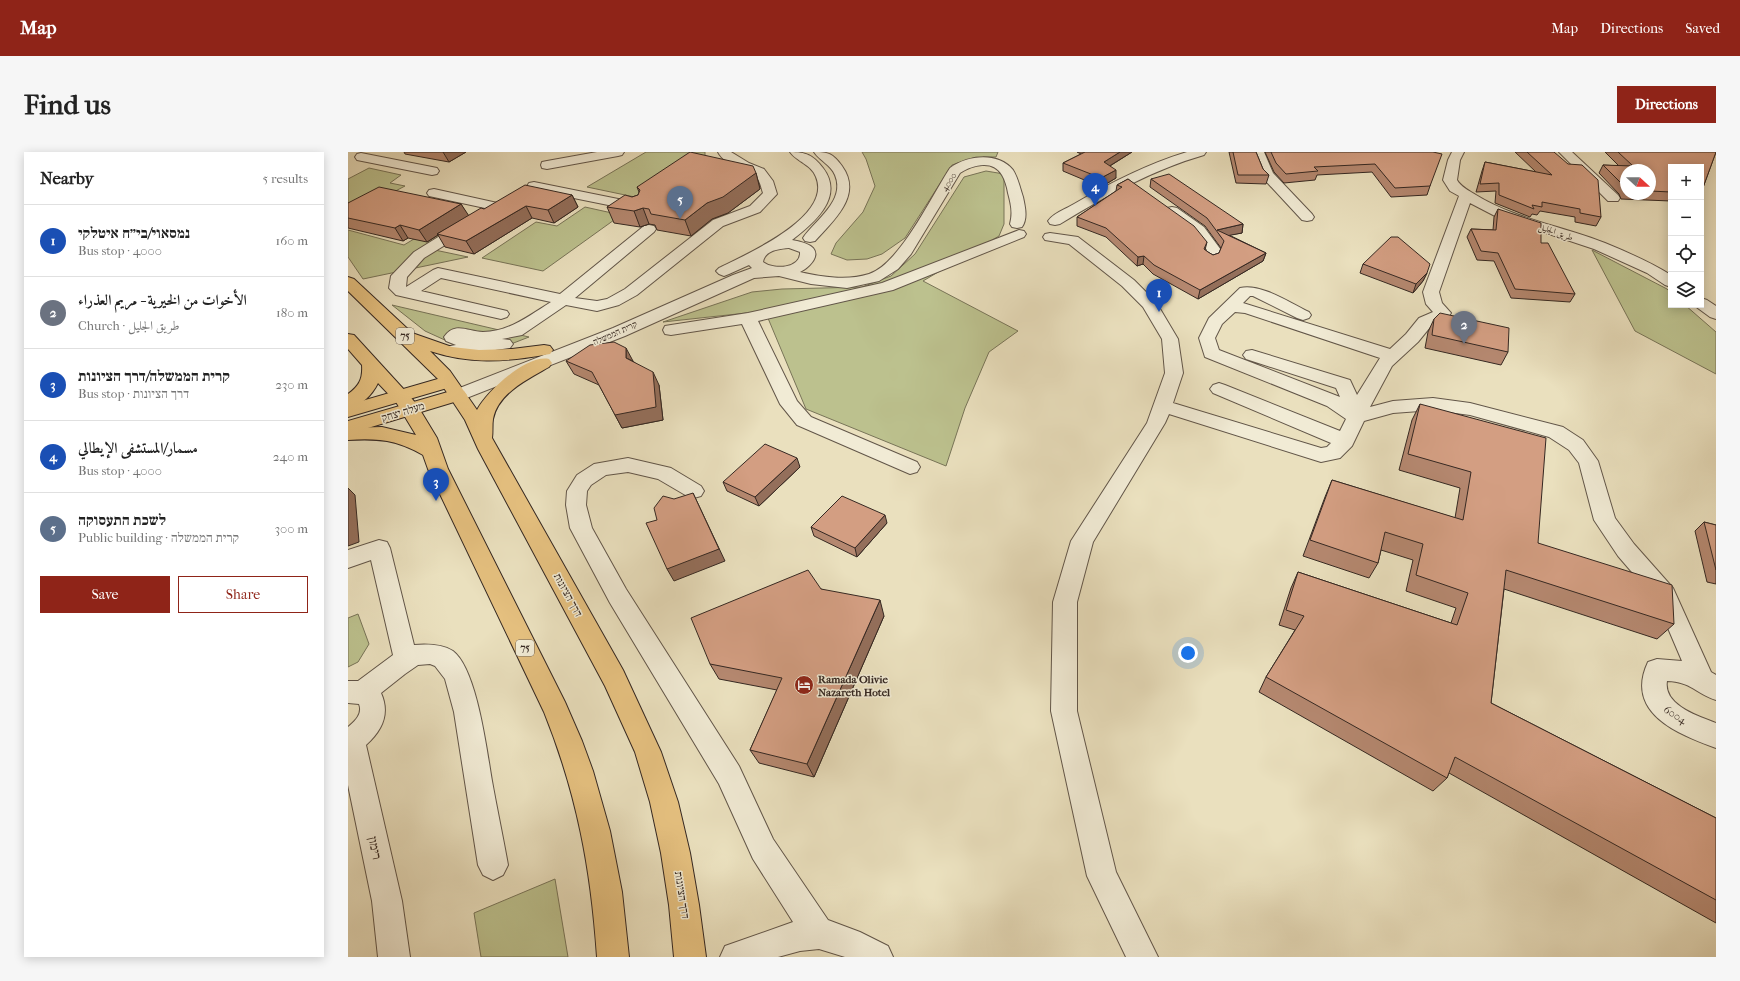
<!DOCTYPE html>
<html lang="en">
<head>
<meta charset="utf-8">
<style>
  body { margin:0; font-family:"IM FELL French Canon",Amiri,"Frank Ruhl Libre",serif; background:#f6f6f6; color:#222 }
  .controls { position:absolute; right:12px; top:12px; display:grid; overflow:hidden; border-radius:0px; box-shadow:0 2px 10px #0003 }
  .controls button { width:36px; height:36px; display:grid; place-items:center; padding:0; border:0; border-bottom:1px solid #e0e0e0; background:#fff; color:#222; font:20px sans-serif }
  .compass { position:absolute; left:1272px; top:12px; width:36px; height:36px; border-radius:50%; background:#fff; box-shadow:0 2px 10px #0003; rotate:111deg }
  .you { position:absolute; left:840px; top:501px; width:14px; height:14px; margin:-10px; border:3px solid #fff; border-radius:50%; background:#1a73e8; box-shadow:0 0 0 6px #1a73e833 }
  .badge { display:grid; place-items:center; width:26px; height:26px; border-radius:50%; background:#8f2418; color:#fff; font-size:13px; font-weight:700 }
  .pin { position:absolute; translate:-50% -33px; filter:drop-shadow(0 1px 2px #0008) }
  .pin::after { content:''; position:absolute; top:21px; width:14px; height:12px; background:inherit; clip-path:polygon(0 0,100% 0,50% 100%) }
  .list { margin:0; padding:0; list-style:none }
  h2 { display:flex; justify-content:space-between; align-items:center; height:52px; margin:0; padding:0 16px; font-size:17px }
  h2 small { font-size:13px; font-weight:400; color:#767676 }
  .list li { display:grid; grid-template-columns:26px 1fr auto; gap:12px; align-items:center; box-sizing:border-box; height:72px; padding:0 16px; border-top:1px solid #e0e0e0 }
  .list b { display:block; font-size:15px; white-space:nowrap }
  .list p { margin:0; font-size:13px; white-space:nowrap; color:#767676 }
  .list em { font-size:13px; font-style:normal; color:#767676 }
  .actions { display:flex; gap:8px; padding:12px 16px }
  .actions a { flex:1; padding:9px 0; border:1px solid #8f2418; border-radius:0px; text-align:center; font-size:14px; color:#8f2418 }
  .actions .main { background:#8f2418; color:#fff }
  .icon { flex:none; width:22px; height:22px; fill:none; stroke:currentColor; stroke-width:2; stroke-linecap:round; stroke-linejoin:round }
  .map { position:relative; flex:none; width:1368px; height:805px; overflow:hidden; border-radius:0px }
  header { display:flex; align-items:center; gap:24px; box-sizing:border-box; height:56px; padding:0 20px; background:#8f2418; color:#fff }
  header strong { font-size:19px }
  nav { display:flex; gap:22px; margin-inline-start:auto; font-size:14px }
  .intro { display:flex; align-items:center; justify-content:space-between; box-sizing:border-box; height:96px; padding:0 24px }
  h1 { margin:0; font-size:28px }
  .button { padding:10px 18px; border-radius:0px; background:#8f2418; color:#fff; font-size:14px; font-weight:700 }
  main { display:flex; gap:24px; padding:0 24px }
  aside { flex:1; background:#fff; border-radius:0px; box-shadow:0 2px 10px #0003 }
  .map>svg:first-child { display:block }
  .green { fill:#bcc18e; stroke:#787458 }
  .lines { fill:none; stroke-linecap:round; stroke-linejoin:round }
  .minor-casing { stroke:#625649; stroke-width:2 }
  .major-casing { stroke:#352822; stroke-width:2 }
  .highway-casing { stroke:#352822; stroke-width:2 }
  .minor { fill:#f1ebd5; fill-rule:evenodd }
  .major { fill:#e5c07f; fill-rule:evenodd }
  .highway { fill:#e5c07f; fill-rule:evenodd }
  .wall { fill:#b58870; stroke:#352822; fill-rule:evenodd }
  .shaded-wall { fill:#946f5b; stroke:#352822 }
  .building { fill:#d39e82; stroke:#352822 }
  .labels { text-anchor:middle; dominant-baseline:central; stroke-width:3; stroke-linejoin:round; paint-order:stroke }
  .far-street-label { font-size:9px; fill:#352822; stroke:#f1ebd5 }
  .shield { fill:#f1ebd5; stroke:#6d6258; stroke-width:1 }
  .shield-label { font-size:10px; font-weight:bold; fill:#352822 }
  .street-label { font-size:11px; fill:#352822; stroke:#f1ebd5 }
  .poi-label { font-size:11px; font-weight:bold; fill:#352822; stroke:#f1ebd5; text-anchor:start }
  .near-street-label { font-size:13px; fill:#352822; stroke:#f1ebd5 }
</style>
</head>
<body>
<header>
<strong>Map</strong>
<nav><a>Map</a><a>Directions</a><a>Saved</a></nav>
</header>
<div class="intro"><h1>Find us</h1><a class="button">Directions</a></div>
<main>
<aside>
<h2>Nearby<small>5 results</small></h2>
<ul class="list">
<li><span class="badge" style="background:#1a4fb4">1</span><div><b>נמסאוי/בי״ח איטלקי</b><p>Bus stop · 4000</p></div><em>160 m</em></li>
<li><span class="badge" style="background:#6b7280">2</span><div><b>الأخوات من الخيرية - مريم العذراء</b><p>Church · طريق الجليل</p></div><em>180 m</em></li>
<li><span class="badge" style="background:#1a4fb4">3</span><div><b>קרית הממשלה/דרך הציונות</b><p>Bus stop · דרך הציונות</p></div><em>230 m</em></li>
<li><span class="badge" style="background:#1a4fb4">4</span><div><b>مسمار/المستشفى الإيطالي</b><p>Bus stop · 4000</p></div><em>240 m</em></li>
<li><span class="badge" style="background:#5c6f8a">5</span><div><b>לשכת התעסוקה</b><p>Public building · קרית הממשלה</p></div><em>300 m</em></li>
</ul>
<div class="actions"><a class="main">Save</a><a>Share</a></div>
</aside>
<div class="map">
<svg width="1368" height="805" viewBox="0 0 1368 805">
  <rect width="100%" height="100%" fill="#eae0be"/>
  <filter id="stains"><feTurbulence type="fractalNoise" baseFrequency=".005" numOctaves="4"/><feColorMatrix values="0 0 0 0 .2 0 0 0 0 .09 0 0 0 0 .02 0 0 0 .5 -.17"/></filter>
  <radialGradient id="worn" r=".72"><stop offset=".6" stop-color="#630" stop-opacity="0"/><stop offset="1" stop-color="#630" stop-opacity=".3"/></radialGradient>
  <g class="green">
    <polygon points="298,0 357,0 357,7 301,48 239,35"/>
    <polygon points="514,0 650,0 648,5 628,5 604,13 557,86 534,102 519,107 499,108 483,102 488,91 515,60 527,34 518,7"/>
    <polygon points="21,16 53,23 42,31 57,34 0,64 0,27"/>
    <polygon points="638,19 656,22 656,72 651,84 575,129 670,179 641,200 617,256 598,314 458,257 417,159 315,170 404,140 434,137 514,135 543,124 567,102 616,25"/>
    <polygon points="237,55 273,63 195,119 134,106 188,70 209,74"/>
    <polygon points="107,62 132,65 82,97 120,105 15,127 0,105 0,78 56,93"/>
    <polygon points="1244,98 1319,137 1323,141 1323,153 1337,153 1368,180 1368,222 1287,179"/>
    <polygon points="44,153 181,185 163,192 110,194 77,179"/>
    <polygon points="10,462 21,492 10,510 0,515 0,466"/>
    <polygon points="207,727 220,805 133,805 126,761"/>
  </g>
  <g class="lines">
    <g class="minor-casing">
      <g id="minor">
        <polygon points="249,0 276,0 274,3 270,4 199,17 194,16 193,13 194,10 199,9"/>
        <path d="M370,0H383L401,11L416,17L425,29L429,42L412,60L375,74L289,143L271,153L249,159L218,153L174,183L154,187L162,188L165,192L162,196L103,204L97,203L94,199L97,195L108,193L98,189L96,185C107,169 120,180 135,180C161,180 182,163 203,150L93,126L73,139L159,159L161,162L159,165L153,167L48,143L41,136L43,124L66,100L137,56L81,44L79,41L81,38L86,37L154,52L156,55L154,58L76,106L59,125L58,135L85,118L90,116L212,142L296,74L301,73L306,74L308,77L306,80L227,146L249,149L259,147L277,137L365,68L402,54L415,41C413,35 412,28 407,24C398,15 377,14 370,0Z"/>
        <path d="M442,0C458,0 465,3 475,16C497,45 466,71 444,88C450,89 460,91 465,96C473,105 459,117 452,120C474,125 499,129 521,122C552,112 584,43 602,16C620,3 650,0 665,18C670,26 672,36 675,45C677,55 680,66 674,75L669,76L664,75L662,72C665,61 663,52 660,41C659,35 657,28 654,23C645,7 624,13 612,21L563,102L550,117L531,129L499,136L463,132L431,124L406,126L277,184L116,247L110,249L104,247L101,243L104,239L265,176L385,123L404,116L401,113L381,122L376,124L371,122L368,119L371,116C397,103 485,65 468,25C463,12 449,10 442,0ZM441,96L452,100C453,117 425,118 415,110C417,98 431,97 441,96Z"/>
        <path d="M466,0C481,0 485,2 494,14C515,43 486,68 467,89L462,90L457,89L455,86C467,68 498,49 487,23C483,13 472,9 466,0Z"/>
        <path d="M839,0H858L856,3C804,18 758,44 712,72L707,73L702,72L700,69C705,61 718,57 726,52C762,31 799,12 839,0Z"/>
        <polygon points="904,0 916,0 925,21 964,62 966,65 964,68 959,69 954,68 914,25"/>
        <path d="M1104,0H1116L1112,8L1109,28C1113,35 1120,38 1128,43C1167,67 1214,74 1257,91C1279,100 1302,110 1323,123V135L1317,133L1299,121L1246,97L1147,64L1122,51L1091,140L1094,151L1103,161L1101,164L1083,174L1070,190L1044,214L1022,255L1045,249L1085,246L1122,251L1215,275L1235,288L1250,309L1267,366L1286,392L1325,436L1363,520L1368,523V548C1347,541 1344,530 1319,529C1315,553 1350,564 1368,571V596C1330,582 1276,561 1300,510L1309,507L1334,509L1308,448L1270,404L1246,368L1231,311L1221,298L1201,285L1122,263L1085,258L1045,261L1016,269L1004,294L992,306L973,310L821,262L817,271L745,390L729,450V559L768,720L810,805H778L739,724L703,559L705,450L723,389L799,271L817,221L814,187L795,155L774,134L721,92L697,88L695,85L697,82L702,81L730,85L786,128L808,150L830,187L835,221L825,251L973,296L979,295L983,291L865,241L862,237L865,233L871,231L877,233L992,279L998,267L979,254L857,205L851,186L861,166L892,136C913,131 942,151 961,160L963,163L961,166L955,168L949,166L905,144H902L895,151L1042,197L1058,182L1071,166L1085,160L1078,152L1075,140L1111,44L1102,39L1095,28L1100,8ZM887,160L897,161L1032,206L1009,243L1002,228L904,198L898,199L895,203L898,207L988,236L992,245L871,198L867,186L874,172Z"/>
        <polygon points="1211,0 1224,0 1270,43 1272,46 1270,49 1260,49"/>
        <polygon points="13,1 84,15 89,16 91,19 89,22 84,23 9,8 7,5 9,2"/>
        <polygon points="186,30 290,51 295,52 297,55 295,58 290,59 181,37 179,34 181,31"/>
        <polygon points="824,55 829,56 856,75 873,98 869,108 864,110 859,108 856,105 859,98 846,81 819,62 817,59 819,56"/>
        <polygon points="671,78 676,79 678,82 676,85 545,138 410,169 449,249 463,265 569,310 572,315 569,320 562,322 449,273 432,252 394,172 323,183 317,182 315,178 317,174 323,173 400,161 534,131"/>
        <polygon points="1353,146 1359,148 1368,154 1368,167 1362,165 1347,154 1346,153 1353,153"/>
        <polygon points="280,306 323,316 353,334 356,339 353,344 346,346 339,344 310,327 280,320 258,323 243,333 239,339 238,353 244,376 278,437 391,614 425,687 480,768 512,780 540,794 545,805 497,805 471,797 452,799 430,805 372,805 377,794 445,770 405,707 371,632 262,451 222,376 218,353 219,339 229,323 246,312"/>
        <path d="M31,388L39,390L42,396L66,493C79,492 94,492 105,499C129,517 139,600 144,629C149,657 155,685 160,713L155,723L145,728L135,723L130,713L106,560L97,527L87,514L82,512L70,513L57,522L33,541C42,561 35,578 18,593L54,749L62,805H30L24,749L0,633V575C7,569 15,562 11,552L0,551V529H10L45,503L23,408L0,416V398Z"/>
      </g>
    </g>
    <g class="major-casing">
      <g id="major">
        <polygon points="100,224 106,226 109,230 106,234 0,265 0,253"/>
        <polygon points="110,237 116,239 119,243 116,247 0,282 0,269"/>
      </g>
    </g>
    <g class="highway-casing">
      <g id="highway">
        <path d="M0,125L6,127L64,181L104,195L131,198L164,197L196,193L202,194L205,198L202,202L196,203C157,210 120,212 82,199L102,219L129,258C139,239 179,202 201,207L204,211L201,215C180,227 150,241 145,267C144,273 145,279 144,286L275,518L313,600L330,650L342,701L351,753L358,805H326L321,753L313,701L302,650L287,600L257,534L130,297L117,268L90,227L0,139Z"/>
        <path d="M0,182L6,183L60,242L69,253L89,286L100,317L217,550L234,589L245,619L262,679L274,740L281,805H249C243,717 229,642 196,560L80,317L75,303C49,288 30,286 0,288V276L34,275L68,283L48,250L30,231C24,243 14,253 0,257V242C11,234 15,227 14,213L0,197Z"/>
      </g>
    </g>
    <use href="#minor" class="minor"/>
    <use href="#major" class="major"/>
    <use href="#highway" class="highway"/>
  </g>
  <g class="wall">
    <polygon points="56,0 118,0 101,10 57,2"/>
    <polygon points="729,0 784,0 762,14 768,26 753,35 715,19 715,11 733,2"/>
    <polygon points="881,0 908,0 915,17 921,23 918,32 888,31"/>
    <polygon points="917,0 1085,0 1082,34 1079,43 1043,45 1024,20 969,23 967,28 936,31 926,20"/>
    <polygon points="1167,0 1206,0 1253,65 1248,74 1227,70 1227,65 1192,59 1189,63 1184,62 1182,65 1147,51 1148,39 1128,40 1134,19 1137,10 1188,20"/>
    <path d="M1257,0H1368L1353,41V15H1323V49L1273,47L1271,42L1251,21L1255,13L1271,14ZM1278,18H1302V42H1278Z"/>
    <polygon points="408,21 412,37 380,61 364,67 343,84 309,78 307,73 301,72 292,75 266,71 259,55 284,45 290,43 291,40 289,35"/>
    <polygon points="780,27 859,90 857,98 860,100 865,103 871,101 873,96 857,74 802,35 803,27 895,72 894,81 881,83 918,101 915,109 850,147 805,122 795,112 789,114 758,85 729,74 729,65 768,39 769,33"/>
    <polygon points="224,43 230,55 206,71 184,66 126,102 97,95 90,83 79,90 60,86 55,89 0,76 0,51 113,52 120,64 136,57"/>
    <polygon points="1150,57 1193,91 1227,142 1222,150 1163,146 1146,109 1129,108 1119,85 1123,77 1145,78 1146,65"/>
    <polygon points="1015,112 1079,121 1075,129 1065,141 1012,121"/>
    <polygon points="1086,167 1160,200 1153,213 1077,196 1080,180"/>
    <polygon points="218,209 285,209 311,233 315,268 274,276 251,233 226,222"/>
    <polygon points="1072,252 1190,391 1326,472 1309,487 1156,437 1143,551 1368,666 1368,771 1101,621 1099,626 1085,639 911,540 918,525 947,478 931,473 943,436 950,420 1103,471 1108,456 1058,439 1065,408 1033,398 1030,411 1021,426 955,404 977,345 984,328 1107,366 1112,336 1051,318 1064,268"/>
    <polygon points="452,315 411,354 379,339 375,330"/>
    <polygon points="1356,370 1368,373 1368,432 1359,430 1347,379"/>
    <polygon points="539,371 509,405 466,384 463,375"/>
    <polygon points="473,437 536,464 466,625 411,611 402,598 429,538 371,527 362,512"/>
  </g>
  <g class="shaded-wall">
    <polygon points="95,0 118,0 101,10"/>
    <polygon points="772,0 784,0 755,18 756,10"/>
    <polygon points="768,18 768,26 753,35 753,26"/>
    <polygon points="408,21 412,37 380,61 364,67 343,84 337,68 359,51"/>
    <polygon points="224,43 230,55 206,71 200,58"/>
    <polygon points="113,52 121,64 89,82 90,83 79,90 71,78"/>
    <polygon points="178,54 184,66 126,102 118,89"/>
    <polygon points="295,56 301,72 292,75 286,59"/>
    <polygon points="895,72 894,81 873,85 869,78"/>
    <polygon points="52,73 60,86 55,89 47,76"/>
    <polygon points="918,101 915,109 850,147 852,138"/>
    <polygon points="796,104 795,112 789,114 790,105"/>
    <polygon points="1079,121 1075,129 1065,141 1068,132"/>
    <polygon points="278,196 285,209 278,206"/>
    <polygon points="305,220 311,233 315,268 274,276 267,263"/>
    <polygon points="449,306 452,315 411,354 407,345"/>
    <polygon points="0,336 7,343 11,390 0,394"/>
    <polygon points="345,341 377,409 326,429 319,417"/>
    <polygon points="537,363 539,371 509,405 507,396"/>
    <polygon points="532,448 536,464 466,625 459,612"/>
  </g>
  <g class="building">
    <polygon points="342,0 405,14 408,21 375,45 359,51 337,68 303,62 301,57 295,56 286,59 259,55 277,43 284,45 290,43 292,38 289,35"/>
    <polygon points="737,0 772,0 756,10 768,18 753,26 715,11"/>
    <polygon points="885,0 908,0 915,17 921,23 890,23"/>
    <polygon points="923,0 1085,0 1094,2 1082,34 1047,36 1027,12 966,15 970,19 938,22 928,11"/>
    <polygon points="1179,0 1206,0 1220,12 1234,13 1250,28 1253,65 1232,61 1232,57 1194,50 1194,55 1184,53 1186,57 1151,43 1151,31 1132,32 1137,10 1204,23"/>
    <polygon points="1270,0 1368,0 1353,41 1353,15 1323,15 1323,40 1302,39 1302,18 1278,18 1278,38 1276,34 1255,13 1285,14"/>
    <polygon points="821,22 895,72 869,78 918,101 852,138 806,113 796,104 790,105 758,76 729,65 774,35 769,33 780,27 846,74 859,90 856,97 860,100 865,103 871,101 876,89 859,66 803,27"/>
    <polygon points="177,33 224,43 200,58 178,54 118,89 89,82 133,56 136,57"/>
    <polygon points="31,35 113,52 71,78 52,73 47,76 0,66 0,51"/>
    <polygon points="1150,57 1193,71 1193,91 1200,91 1227,142 1167,137 1150,101 1133,99 1123,77 1148,78"/>
    <polygon points="1043,85 1050,85 1082,112 1079,121 1068,132 1015,112"/>
    <polygon points="1092,161 1161,176 1160,200 1084,183 1086,167"/>
    <polygon points="266,190 278,196 278,206 305,220 308,255 267,263 244,220 218,209 242,193"/>
    <polygon points="1072,252 1198,286 1190,391 1324,433 1326,472 1158,418 1143,551 1368,666 1368,748 1107,605 1099,626 918,525 956,464 938,458 950,420 1109,473 1120,441 1068,423 1075,392 1037,380 1030,411 962,388 984,328 1115,368 1123,320 1060,302"/>
    <polygon points="417,292 449,306 407,345 375,330"/>
    <polygon points="345,341 371,397 319,417 298,371 309,368 306,356 315,344 326,347"/>
    <polygon points="494,344 537,363 507,396 463,375"/>
    <polygon points="1356,370 1368,373 1368,418"/>
    <polygon points="460,418 473,437 532,448 459,612 402,598 434,526 362,512 343,466"/>
  </g>
  <defs>
    <g id="hotel-disc" transform="scale(1)"><circle r="9.5" fill="#8f2418" stroke="#f1ebd5"/><path d="M-6-4.5h1.5V1H6V5H4.5V3h-9V5H-6ZM-4 0a1.8 1.8 0 1 1 3.6 0ZM.5 0V-2.5h3Q6-2.5 6 0Z" fill="#fff"/></g>
  </defs>
  <g fill-rule="evenodd">
    <use href="#hotel-disc" x="456" y="533"/>
  </g>
  <g class="labels">
    <g class="far-street-label">
      <text transform="translate(601 30) rotate(-57)">4000</text>
      <text transform="translate(1208 80) rotate(19)">طريق الجليل</text>
      <text transform="translate(267 181) rotate(-24)">קרית הממשלה</text>
    </g>
    <g class="shield">
      <rect x="48" y="176" width="18" height="16" rx="3"/>
      <rect x="168" y="488" width="18" height="16" rx="3"/>
    </g>
    <g class="shield-label">
      <text x="57" y="184">75</text>
      <text x="177" y="496">75</text>
    </g>
    <g class="street-label">
      <text transform="translate(55 260) rotate(-17)">מעלה יצחק</text>
      <text transform="translate(220 443) rotate(61)">דרך הציונות</text>
      <text transform="translate(1327 563) rotate(33)">6004</text>
      <text transform="translate(334 743) rotate(81)">דרך הציונות</text>
    </g>
    <g class="poi-label">
      <text x="470" y="527">Ramada Olivie<tspan x="470" dy="13">Nazareth Hotel</tspan></text>
    </g>
    <g class="near-street-label">
      <text transform="translate(27 696) rotate(78)">רימון</text>
    </g>
  </g>
  <rect width="100%" height="100%" filter="url(#stains)"/>
  <rect width="100%" height="100%" fill="url(#worn)"/>
</svg>
<div class="controls">
<button>+</button>
<button>−</button>
<button><svg class="icon" aria-label="locate" viewBox="0 0 24 24"><circle cx="12" cy="12" r="6"/><path d="M12 2v4M12 18v4M2 12h4M18 12h4"/></svg></button>
<button><svg class="icon" aria-label="layers" viewBox="0 0 24 24"><path d="M12 4l9 5-9 5-9-5zM3 14l9 5 9-5"/></svg></button>
</div>
<svg class="compass" viewBox="-18 -18 36 36"><path d="M0-13l5 13h-10z" fill="#e53935"/><path d="M0 13l5-13h-10z" fill="#767676"/></svg>
<div class="you"></div>
<div class="pin badge" style="left:811px;top:160px;background:#1a4fb4">1</div>
<div class="pin badge" style="left:1116px;top:192px;background:#6b7280">2</div>
<div class="pin badge" style="left:88px;top:349px;background:#1a4fb4">3</div>
<div class="pin badge" style="left:747px;top:54px;background:#1a4fb4">4</div>
<div class="pin badge" style="left:332px;top:67px;background:#5c6f8a">5</div>
</div>
</main>
</body>
</html>
